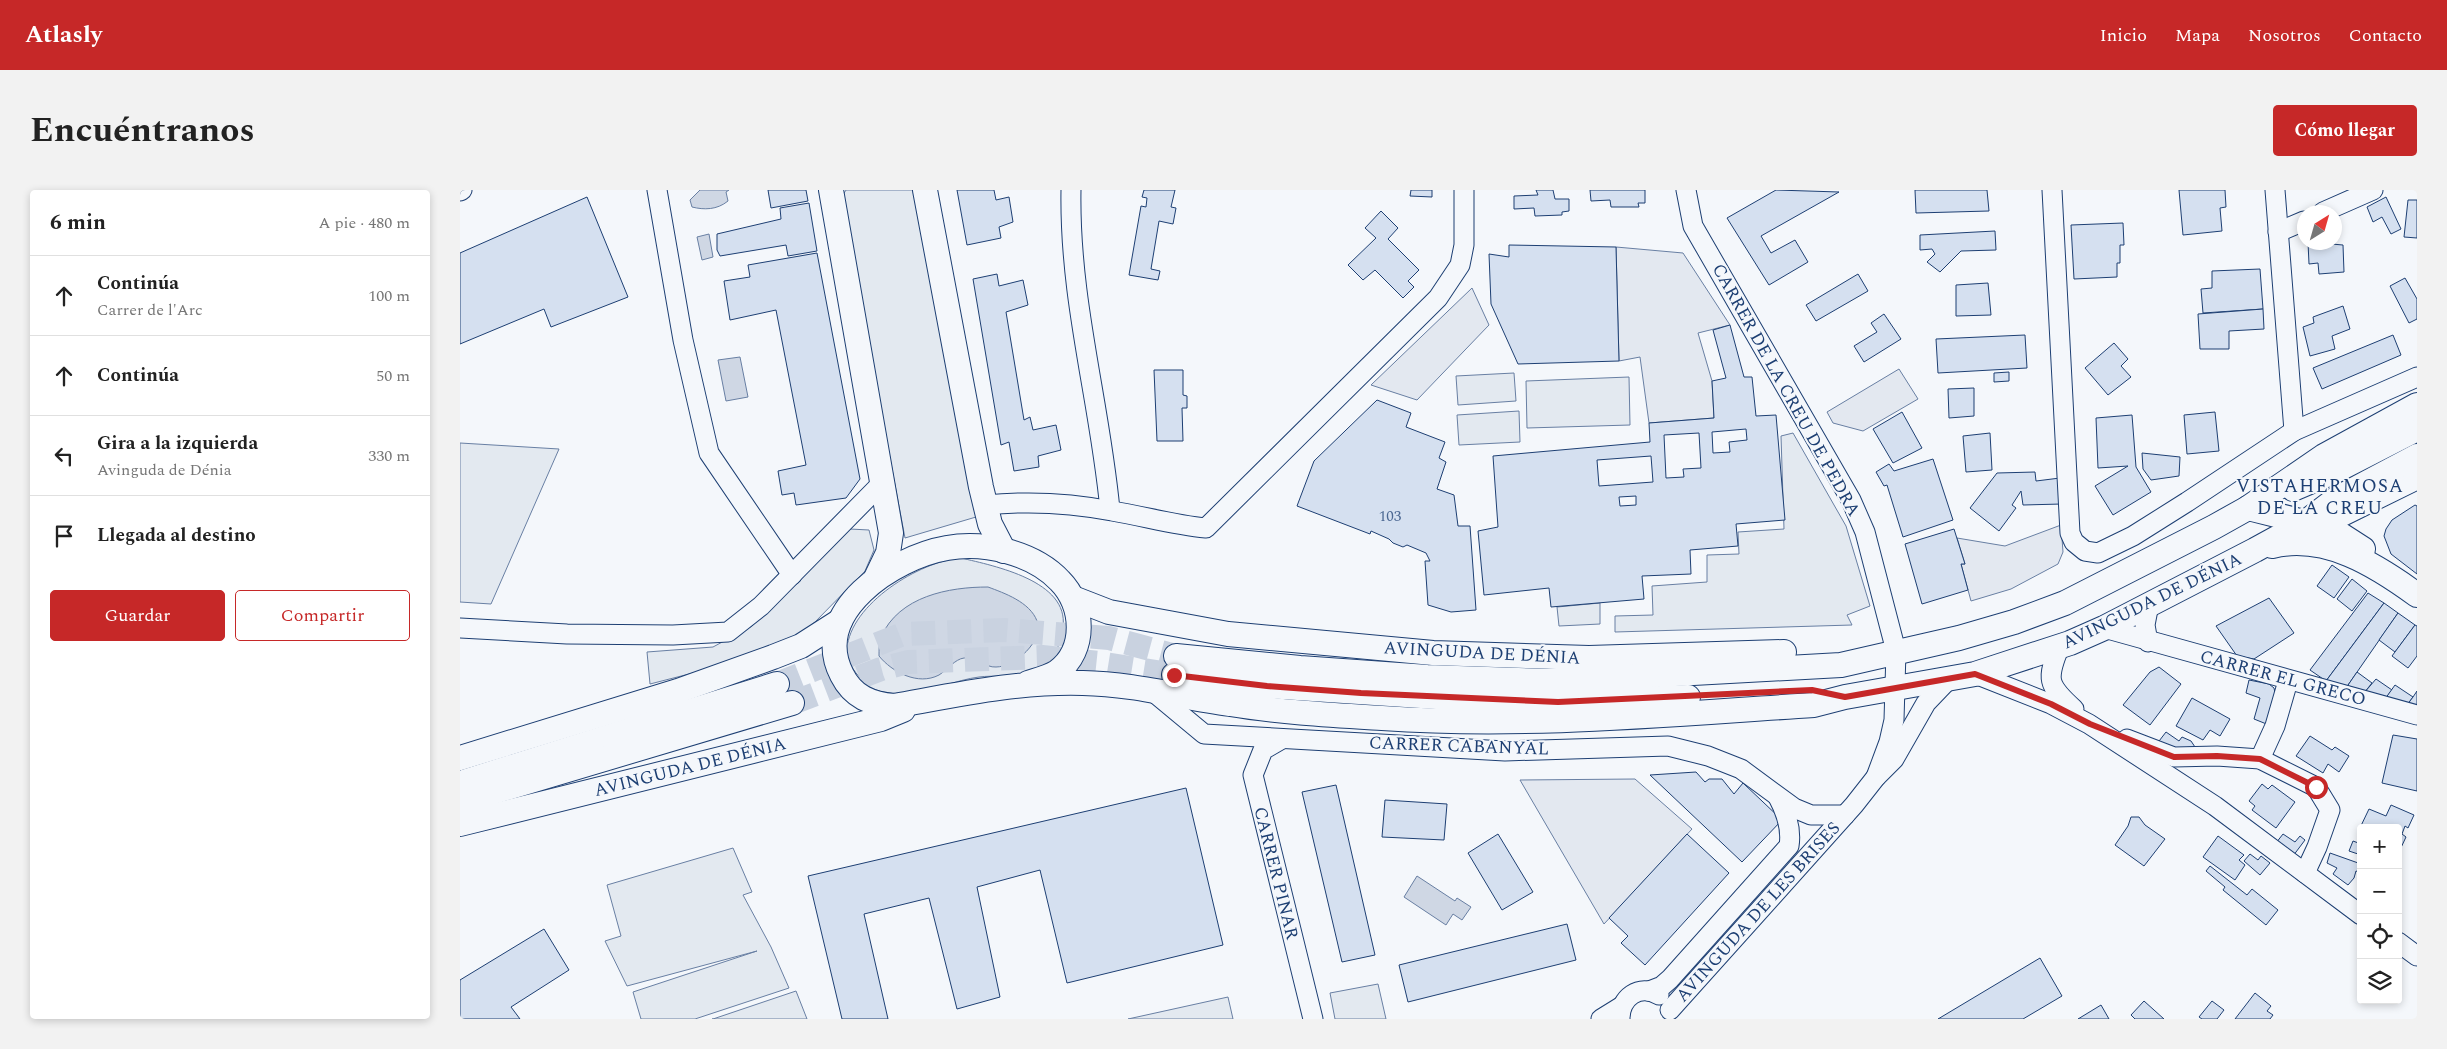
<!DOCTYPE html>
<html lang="es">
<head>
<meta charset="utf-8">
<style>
  body { margin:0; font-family:Spectral,serif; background:#f2f2f2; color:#222 }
  .controls { position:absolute; right:15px; bottom:15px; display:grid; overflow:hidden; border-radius:5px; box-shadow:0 2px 8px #0003 }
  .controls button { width:45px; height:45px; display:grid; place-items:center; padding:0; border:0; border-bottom:1px solid #e0e0e0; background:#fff; color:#222; font:25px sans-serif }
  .compass { position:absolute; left:1837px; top:15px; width:45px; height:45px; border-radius:50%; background:#fff; box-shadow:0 2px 8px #0003; rotate:37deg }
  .stop { position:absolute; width:15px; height:15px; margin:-11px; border:4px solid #c62828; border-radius:50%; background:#fff }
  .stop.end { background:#c62828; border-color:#fff; box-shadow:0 1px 5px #0008 }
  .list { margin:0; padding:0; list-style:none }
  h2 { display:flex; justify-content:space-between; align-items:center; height:65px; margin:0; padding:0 20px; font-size:21px }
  h2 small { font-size:16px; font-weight:400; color:#767676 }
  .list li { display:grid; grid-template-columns:32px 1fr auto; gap:15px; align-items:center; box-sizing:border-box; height:80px; padding:0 20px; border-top:1px solid #e0e0e0 }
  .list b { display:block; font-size:19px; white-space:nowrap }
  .list p { margin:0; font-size:16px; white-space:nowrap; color:#767676 }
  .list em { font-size:16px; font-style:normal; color:#767676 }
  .actions { display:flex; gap:10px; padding:15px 20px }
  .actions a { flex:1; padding:11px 0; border:1px solid #c62828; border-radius:5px; text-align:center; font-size:18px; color:#c62828 }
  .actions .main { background:#c62828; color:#fff }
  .icon { flex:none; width:28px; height:28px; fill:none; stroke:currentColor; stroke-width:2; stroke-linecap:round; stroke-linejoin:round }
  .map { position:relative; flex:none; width:1957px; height:829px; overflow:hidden; border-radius:5px }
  header { display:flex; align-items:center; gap:30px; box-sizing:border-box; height:70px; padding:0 25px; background:#c62828; color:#fff }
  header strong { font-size:24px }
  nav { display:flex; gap:28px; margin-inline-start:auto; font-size:18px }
  .intro { display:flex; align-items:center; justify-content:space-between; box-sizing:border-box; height:120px; padding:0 30px }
  h1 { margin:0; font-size:35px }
  .button { padding:12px 22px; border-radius:5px; background:#c62828; color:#fff; font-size:18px; font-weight:700 }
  main { display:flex; gap:30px; padding:0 30px }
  aside { flex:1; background:#fff; border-radius:5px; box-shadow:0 2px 8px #0003 }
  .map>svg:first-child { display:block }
  .green { fill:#e3e9f0; stroke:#687fa3 }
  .parking { fill:#e3e8f0; stroke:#687fa3 }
  .water { fill:#cfd7e4; stroke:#687fa3 }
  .building { fill:#d5e0f0; stroke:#1d3f73; fill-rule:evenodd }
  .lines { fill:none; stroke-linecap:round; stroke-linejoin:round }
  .major-tunnel { stroke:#c9d2e0; stroke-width:24; stroke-dasharray:24 12; stroke-linecap:butt }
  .minor-casing { stroke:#1d3f73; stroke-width:21 }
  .major-casing { stroke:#1d3f73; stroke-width:26 }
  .minor { stroke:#f4f7fb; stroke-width:19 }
  .major { stroke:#f4f7fb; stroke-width:24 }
  .route { stroke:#c62828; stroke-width:6 }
  .labels { text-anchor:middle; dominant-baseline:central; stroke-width:4; stroke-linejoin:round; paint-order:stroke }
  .number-label { font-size:15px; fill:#4b6792 }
  .street-label { font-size:18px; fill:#1d3f73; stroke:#f4f7fb }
  .neighbourhood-label { font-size:19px; letter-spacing:1px; fill:#1d3f73; stroke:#f4f7fb }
</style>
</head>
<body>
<header>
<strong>Atlasly</strong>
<nav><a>Inicio</a><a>Mapa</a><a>Nosotros</a><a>Contacto</a></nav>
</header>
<div class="intro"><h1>Encuéntranos</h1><a class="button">Cómo llegar</a></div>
<main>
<aside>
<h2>6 min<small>A pie · 480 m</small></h2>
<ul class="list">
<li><svg class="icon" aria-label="ahead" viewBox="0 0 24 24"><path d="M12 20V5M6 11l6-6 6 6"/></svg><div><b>Continúa</b><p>Carrer de l'Arc</p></div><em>100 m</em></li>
<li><svg class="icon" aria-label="ahead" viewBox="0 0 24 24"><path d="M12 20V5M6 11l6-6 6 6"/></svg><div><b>Continúa</b></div><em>50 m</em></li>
<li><svg class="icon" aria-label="left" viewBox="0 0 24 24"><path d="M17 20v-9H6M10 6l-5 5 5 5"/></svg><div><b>Gira a la izquierda</b><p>Avinguda de Dénia</p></div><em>330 m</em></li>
<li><svg class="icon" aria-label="arrive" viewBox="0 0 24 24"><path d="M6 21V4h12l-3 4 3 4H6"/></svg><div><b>Llegada al destino</b></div></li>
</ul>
<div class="actions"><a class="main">Guardar</a><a>Compartir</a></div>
</aside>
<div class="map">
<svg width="1957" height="829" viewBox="0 0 1957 829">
  <rect width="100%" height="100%" fill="#f4f7fb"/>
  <g class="green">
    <polygon points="386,0 453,0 516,327 445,348 381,8"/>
    <polygon points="1054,183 1056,211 998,215 996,186"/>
    <polygon points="1169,187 1170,235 1067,238 1066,191"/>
    <polygon points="1059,221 1060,252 999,255 997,225"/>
    <polygon points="1333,243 1386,336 1410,416 1387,425 1392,435 1155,442 1155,426 1193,425 1192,396 1247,392 1247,365 1279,364 1278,342 1324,339 1321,246"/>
    <polygon points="0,253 99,259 31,414 0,412"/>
    <polygon points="390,339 409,340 414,360 405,381 355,432 319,461 190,494 187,462 253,457 292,436 369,354"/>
    <path d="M501,368C535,376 609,391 603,437C601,453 597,463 585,473C580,477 571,481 565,483C551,488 534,485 519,487C496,490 473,501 449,503C437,505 415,503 406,494C397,485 386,473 387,459C390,414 460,371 501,368Z"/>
    <polygon points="1140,413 1140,434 1099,436 1097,417"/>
    <polygon points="273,658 292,702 283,705 311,757 329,798 235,829 181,829 173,802 297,761 167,796 145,751 161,746 147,695"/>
    <polygon points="918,794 926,829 875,829 870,803"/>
    <polygon points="336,801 347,829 252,829 253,829"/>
    <polygon points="768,807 773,829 668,829"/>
  </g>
  <g class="parking">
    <polygon points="1156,57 1223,63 1270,135 1238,143 1252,191 1254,228 1189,233 1180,167 1159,171"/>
    <polygon points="1012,98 1029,135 957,210 911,195"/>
    <polygon points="1439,179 1458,209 1403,241 1373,233 1367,222"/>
    <polygon points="1601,335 1603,362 1598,374 1551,399 1511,411 1501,374 1505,374 1497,348 1545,356"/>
    <polygon points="1175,589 1232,639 1144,734 1060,590"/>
  </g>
  <g class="water">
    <path d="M240,0H269L266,2L268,11C257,20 244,20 232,17L230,10Z"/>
    <polygon points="249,44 253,67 242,70 237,47"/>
    <polygon points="280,167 288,207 266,211 258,170"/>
    <path d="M528,397C544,403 570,412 577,431C584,451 555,477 536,477C526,478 514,466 504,468C495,469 487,480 479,485C458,496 432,482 419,466C419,460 419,452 421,447C439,406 489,397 528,397Z"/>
    <polygon points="957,686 995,711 997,708 1011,717 1002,730 993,724 986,735 944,707"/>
  </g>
  <g class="building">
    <polygon points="308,0 346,0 348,11 311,18"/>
    <polygon points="497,0 534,0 536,10 549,7 553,32 539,37 541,48 507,55"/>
    <polygon points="684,0 715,0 711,17 716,18 713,34 699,31 691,79 700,81 698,90 669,85 681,16 686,17 687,8 682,7"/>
    <polygon points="951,0 972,0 972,7 950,6"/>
    <polygon points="1076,0 1093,0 1095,9 1109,9 1109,21 1102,22 1102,25 1075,26 1074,18 1054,19 1054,6 1078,5"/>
    <polygon points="1130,0 1185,0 1185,13 1178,13 1179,17 1151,17 1150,10 1131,11"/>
    <polygon points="1316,0 1379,2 1301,46 1311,63 1335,50 1348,72 1309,95 1267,28"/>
    <polygon points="1455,0 1527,0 1529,21 1456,23"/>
    <polygon points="1719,0 1765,0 1766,17 1760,18 1762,41 1723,45"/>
    <polygon points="127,7 168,107 91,137 84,119 0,154 0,63"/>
    <polygon points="1926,7 1941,39 1931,44 1922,27 1913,32 1907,17"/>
    <polygon points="1948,10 1957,10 1957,48 1944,47"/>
    <polygon points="349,13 357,61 328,66 326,55 260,66 257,60 257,44 321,29 320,18"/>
    <polygon points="921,21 938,38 928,49 959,80 948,91 954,97 943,108 915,80 903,90 888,75 916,48 905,38"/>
    <polygon points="1663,33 1664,55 1660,55 1660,73 1657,73 1657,87 1614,89 1611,35"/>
    <polygon points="1535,41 1536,60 1501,61 1480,82 1467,72 1475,64 1472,59 1460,60 1460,45"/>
    <polygon points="1848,52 1883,55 1884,82 1859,84 1858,73 1849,74"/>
    <polygon points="1049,55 1156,57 1159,171 1058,174 1031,114 1029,64 1049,67"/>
    <polygon points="357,63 400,289 386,308 336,315 334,303 322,305 318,281 346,275 316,120 270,130 264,91 290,87 288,75"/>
    <polygon points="1800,79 1803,119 1743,123 1741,99 1752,98 1752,81"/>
    <polygon points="537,84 539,96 563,90 568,115 546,122 564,230 570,227 573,240 596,235 601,260 578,266 579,277 554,281 549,252 541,255 513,89"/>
    <polygon points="1398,84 1408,101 1356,131 1346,115"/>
    <polygon points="1945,88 1957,109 1957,129 1949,133 1930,96"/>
    <polygon points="1528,93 1531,125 1496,126 1496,95"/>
    <polygon points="1883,116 1890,139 1872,146 1875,159 1850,166 1843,137 1854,133 1853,127"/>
    <polygon points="1803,119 1804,139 1769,141 1769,159 1740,159 1738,124"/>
    <polygon points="1424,124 1441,149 1404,172 1394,156 1417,142 1411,133"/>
    <path d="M1270,135L1284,187H1292L1296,226L1316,225L1325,330L1276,334L1278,356L1230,360L1231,384L1182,386L1184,409L1091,417L1089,398L1024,405L1018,341L1038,337L1033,266L1190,252L1189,233L1254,228L1252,191L1266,188L1253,140ZM1286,239L1287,250L1269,252L1270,262L1253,263L1252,242ZM1239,243L1241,278L1223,279L1224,287L1206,288L1204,245ZM1191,266L1193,292L1139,296L1137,270ZM1176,306V315L1160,316L1159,307Z"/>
    <polygon points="1565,145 1567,178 1478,183 1476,149"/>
    <polygon points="1933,145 1941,165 1862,199 1853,178"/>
    <polygon points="1654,153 1668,169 1661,176 1671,187 1648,205 1625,178"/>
    <polygon points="694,180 723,180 723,205 727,206 727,218 722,218 723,251 697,251"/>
    <polygon points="1549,182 1549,191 1534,192 1534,183"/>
    <polygon points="1514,198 1514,226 1489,228 1488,199"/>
    <polygon points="917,210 951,223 946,237 985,252 979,268 986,272 977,299 994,305 998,336 1010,336 1016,420 991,422 968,415 965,371 970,371 966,363 947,355 943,357 933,353 929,349 911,341 910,344 837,316 854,271"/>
    <polygon points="1442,222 1462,258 1433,273 1413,239"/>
    <polygon points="1755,222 1759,261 1727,264 1724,225"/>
    <polygon points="1672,225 1676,277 1691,302 1653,325 1635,296 1668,276 1638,278 1636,228"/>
    <polygon points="1530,243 1532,280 1506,282 1503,246"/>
    <polygon points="1682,263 1720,267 1719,286 1691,290 1683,279"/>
    <polygon points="1473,269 1493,330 1443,347 1427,295 1424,296 1416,282 1429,274 1434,281"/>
    <polygon points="1575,282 1576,291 1600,288 1602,314 1563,315 1561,301 1552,315 1556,318 1539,341 1510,318 1537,283"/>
    <polygon points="1955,315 1957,316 1957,384 1931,364 1924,346 1926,339 1932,330"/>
    <polygon points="1494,339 1505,374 1501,374 1508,400 1462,414 1445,354"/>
    <polygon points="1872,375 1889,387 1874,408 1857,396"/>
    <polygon points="1892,389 1907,401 1892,421 1877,409"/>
    <polygon points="1908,403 1924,413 1866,491 1850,480"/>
    <polygon points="1809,408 1834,443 1794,469 1777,466 1756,436"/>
    <polygon points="1924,413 1938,423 1886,498 1866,491"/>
    <polygon points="1938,423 1955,435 1935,462 1919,450"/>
    <polygon points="1955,435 1957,436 1957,466 1948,478 1932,466"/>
    <polygon points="1699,477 1721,494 1690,535 1663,515 1690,482"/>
    <polygon points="1897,482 1912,493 1904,503 1886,498"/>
    <polygon points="1916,489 1932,500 1925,509 1904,503"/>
    <polygon points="1789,490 1809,494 1814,498 1817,512 1809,535 1794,529 1800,508 1786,503"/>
    <polygon points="1935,495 1953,507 1947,515 1925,509"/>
    <polygon points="1957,501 1957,518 1947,515 1953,507"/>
    <polygon points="1732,508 1770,529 1760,546 1750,540 1743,550 1716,536"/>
    <polygon points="1706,542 1719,551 1722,547 1731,551 1735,557 1701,559 1696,555"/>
    <polygon points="1933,545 1957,549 1957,601 1922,593"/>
    <polygon points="1850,546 1872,560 1875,557 1889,566 1879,582 1868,574 1863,583 1836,566"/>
    <polygon points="1236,582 1245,592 1249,589 1262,589 1274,604 1283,593 1322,630 1282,672 1190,585"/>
    <polygon points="1802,594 1808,599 1812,595 1835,612 1816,638 1792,620 1795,616 1789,611"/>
    <polygon points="876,595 915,765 882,772 842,602"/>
    <polygon points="726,598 763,755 607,793 580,680 517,697 540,807 497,819 469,708 404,724 428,829 382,829 348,686"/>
    <polygon points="925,610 987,614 984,650 922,647"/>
    <polygon points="1931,615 1954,625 1948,638 1945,636 1942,644 1946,647 1938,664 1938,638 1901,638 1901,644 1898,642 1909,619 1926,626"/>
    <polygon points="1671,627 1679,627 1685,635 1705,649 1684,676 1655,655 1668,636"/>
    <polygon points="1038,644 1073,702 1042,720 1008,663"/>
    <polygon points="1227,644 1269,683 1185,775 1161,753 1168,746 1149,728"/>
    <polygon points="1823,644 1835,652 1840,646 1845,650 1833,666 1816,653"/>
    <polygon points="1758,646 1784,665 1779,670 1785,675 1775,690 1743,667"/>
    <polygon points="1893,651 1901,654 1901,665 1889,661"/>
    <polygon points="1870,663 1901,674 1899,682 1896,681 1894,688 1888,695 1873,684 1877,678 1867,673"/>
    <polygon points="1790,664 1798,670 1801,666 1810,673 1800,685 1784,671"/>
    <polygon points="1750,676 1787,705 1792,699 1818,720 1806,735 1763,700 1765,697 1746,681"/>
    <polygon points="1107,734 1116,770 948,812 939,775"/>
    <polygon points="84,739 109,780 51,817 60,829 0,829 0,790"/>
    <polygon points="1580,768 1602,806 1563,829 1478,829"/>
    <polygon points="1795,803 1811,816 1807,821 1813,825 1810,829 1775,829"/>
    <polygon points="1684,811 1704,829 1675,829 1671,825"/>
    <polygon points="1752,811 1764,820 1757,829 1742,829 1739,827"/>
    <polygon points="1641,815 1649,829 1618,829"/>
  </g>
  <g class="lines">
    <g class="major-tunnel">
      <polyline points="317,494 443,444 545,440 649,448 716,466"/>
      <polyline points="332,513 421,479 448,472 582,467 639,473 714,485"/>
    </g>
    <g class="minor-casing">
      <g id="minor">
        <polyline points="197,0 223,150 249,263 332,385"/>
        <path d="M611,0C609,111 640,212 650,320"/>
        <polyline points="1226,0 1233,36 1391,310 1405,342 1436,461 1434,530 1429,552 1416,587"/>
        <polyline points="1592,0 1610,343 1614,352 1625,361 1638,363 1673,346 1727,312 1834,241 1957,187"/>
        <polyline points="1815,0 1834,241"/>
        <polyline points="0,1 2,0"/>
        <polyline points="1863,22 1913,0"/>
        <polyline points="1818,42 1844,31"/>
        <path d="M526,315C567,311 611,313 652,321C683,326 714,335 746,338L978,108L1000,75L1004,55V0"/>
        <polyline points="0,438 107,444 213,445 268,442 301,416 422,293"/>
        <polyline points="1644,438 1957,525"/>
        <polyline points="1688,452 1685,435 1689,414"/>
        <path d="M1600,456C1586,489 1587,495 1614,519"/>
        <polyline points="1515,484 1591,514 1629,534 1755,616 1901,725"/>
        <polyline points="691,500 744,544 1045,561 1208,556 1248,566 1281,579 1334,618 1351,625 1385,625"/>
        <polyline points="822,549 803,560 793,585 853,829"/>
        <polyline points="1667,549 1714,567 1757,566 1800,569 1856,597 1870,620 1857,657 1845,683"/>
        <polyline points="1800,569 1815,536 1828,491"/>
        <polyline points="1938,752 1957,766"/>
        <path d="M1189,801L1202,796L1210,789L1329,656C1332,638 1326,622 1318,607"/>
        <polyline points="1210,820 1394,615 1416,587 1434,569 1466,513 1488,490"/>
        <polyline points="1141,829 1162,816"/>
        <path d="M1160,829C1160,808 1179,793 1199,805"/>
      </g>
    </g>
    <g class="major-casing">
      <g id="major">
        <polyline points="371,0 431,343 428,363 416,388"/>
        <polyline points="465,0 521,297 530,334 544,361"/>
        <polyline points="1833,299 1873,282 1957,239"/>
        <polyline points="1788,318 1872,339 1903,359"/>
        <polyline points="1865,328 1882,324 1957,287"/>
        <path d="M1812,356C1865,343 1916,375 1957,405"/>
        <polyline points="613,408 649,422 768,444 973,463 1129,468 1324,462"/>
        <polyline points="716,466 840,478 967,487 1088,491 1381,475 1499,448 1554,432 1605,413 1754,337 1788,318 1864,266 1957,215"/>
        <polyline points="714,485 807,496 992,508 1097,512 1228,507"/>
        <path d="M568,493C577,490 589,487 597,482C627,460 624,415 600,391C574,363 524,351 487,358C434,367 349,422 382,485C393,507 411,514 434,516C496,505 559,491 623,493C673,494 720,507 770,514C818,522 873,525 922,528C1067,538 1210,524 1354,515L1385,507L1515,484L1610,453L1644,438L1795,360L1846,332L1876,309L1957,266"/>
        <polyline points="0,568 218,501 313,467 341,456 380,431"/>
        <polyline points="0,593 317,494"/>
        <polyline points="0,612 332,513"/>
        <polyline points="0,634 421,529 443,520"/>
      </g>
    </g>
    <use href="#minor" class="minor"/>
    <use href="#major" class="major"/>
  </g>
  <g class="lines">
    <polyline class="route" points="714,485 807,496 901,503 1098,512 1352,500 1385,507 1515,484 1591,514 1630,534 1714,567 1757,566 1800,569 1856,597"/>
  </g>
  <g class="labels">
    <g class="number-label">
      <text x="930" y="326">103</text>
    </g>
    <g class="street-label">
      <text transform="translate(1326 200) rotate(61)">CARRER DE LA CREU DE PEDRA</text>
      <text transform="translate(1692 411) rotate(-26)">AVINGUDA DE DÉNIA</text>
      <text transform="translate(1022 463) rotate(3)">AVINGUDA DE DÉNIA</text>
      <text transform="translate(1823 488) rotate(15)">CARRER EL GRECO</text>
      <text transform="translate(999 556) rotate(2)">CARRER CABANYAL</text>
      <text transform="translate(230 577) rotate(-14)">AVINGUDA DE DÉNIA</text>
      <text transform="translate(816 683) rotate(76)">CARRER PINAR</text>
      <text transform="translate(1298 722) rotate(-48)">AVINGUDA DE LES BRISES</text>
    </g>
    <g class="neighbourhood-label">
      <text x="1860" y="296">VISTAHERMOSA<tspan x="1860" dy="22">DE LA CREU</tspan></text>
    </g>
  </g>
</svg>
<div class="controls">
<button>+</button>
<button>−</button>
<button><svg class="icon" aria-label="locate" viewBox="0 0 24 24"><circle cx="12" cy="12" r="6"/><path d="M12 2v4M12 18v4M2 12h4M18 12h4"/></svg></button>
<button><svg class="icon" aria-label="layers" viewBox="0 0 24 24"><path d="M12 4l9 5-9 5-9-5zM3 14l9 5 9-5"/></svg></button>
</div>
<svg class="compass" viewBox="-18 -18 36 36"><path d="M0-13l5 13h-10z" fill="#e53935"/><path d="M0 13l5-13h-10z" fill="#767676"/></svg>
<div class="stop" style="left:1856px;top:597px"></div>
<div class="stop end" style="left:714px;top:485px"></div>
</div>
</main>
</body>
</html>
